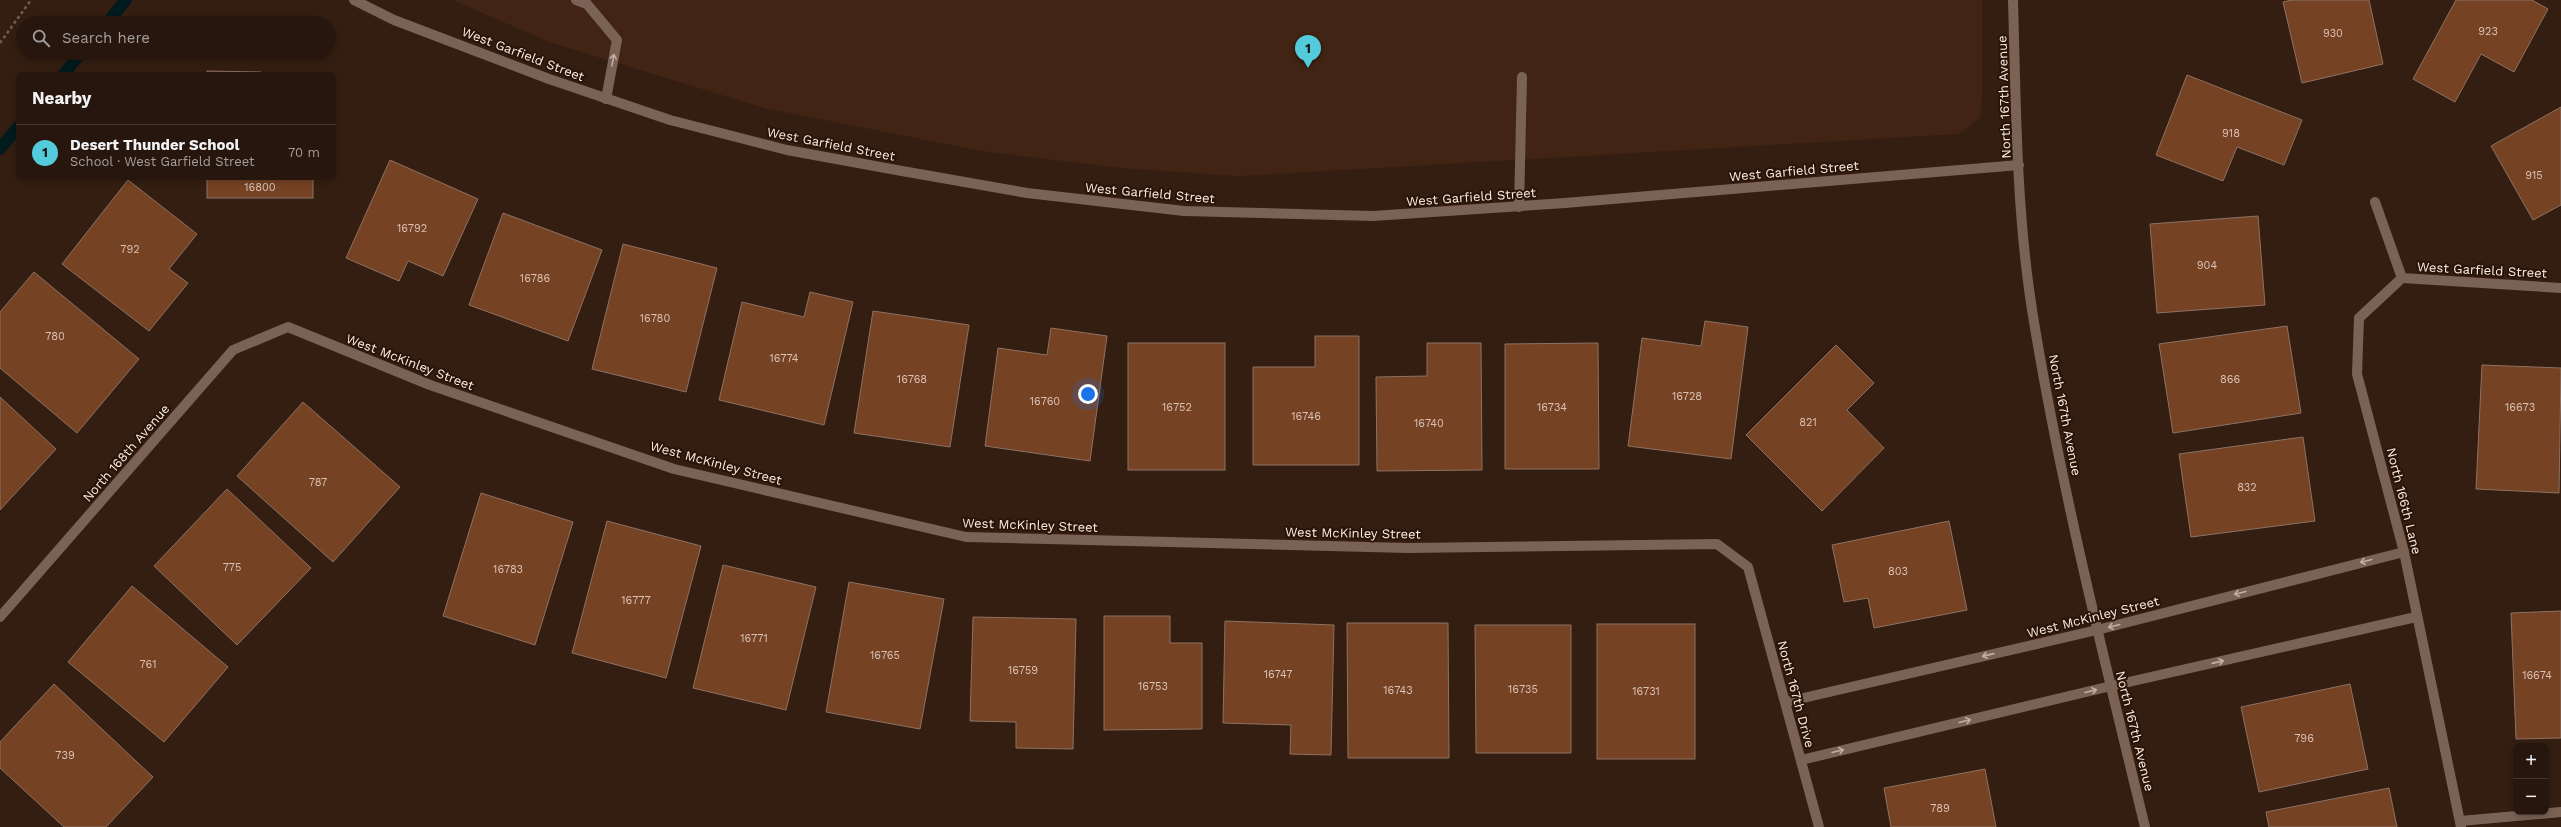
<!DOCTYPE html>
<html lang="en">
<head>
<meta charset="utf-8">
<style>
  body { margin:0; font-family:"Work Sans",sans-serif; background:#2f1f16; color:#f1f3f6 }
  .controls { position:absolute; right:12px; bottom:12px; display:grid; overflow:hidden; border-radius:8px; box-shadow:0 2px 6px #0003 }
  .controls button { width:36px; height:36px; display:grid; place-items:center; padding:0; border:0; border-bottom:1px solid #43352e; background:#27160d; color:#f1f3f6; font:20px sans-serif }
  .you { position:absolute; left:1088px; top:394px; width:14px; height:14px; margin:-10px; border:3px solid #fff; border-radius:50%; background:#1a73e8; box-shadow:0 0 0 6px #1a73e833 }
  .badge { display:grid; place-items:center; width:26px; height:26px; border-radius:50%; background:#53cbdb; color:#111; font-size:13px; font-weight:700 }
  .pin { position:absolute; translate:-50% -33px; filter:drop-shadow(0 1px 2px #0008) }
  .pin::after { content:''; position:absolute; top:21px; width:14px; height:12px; background:inherit; clip-path:polygon(0 0,100% 0,50% 100%) }
  .list { margin:0; padding:0; list-style:none }
  h2 { display:flex; justify-content:space-between; align-items:center; height:52px; margin:0; padding:0 16px; font-size:17px }
  h2 small { font-size:13px; font-weight:400; color:#a49f9d }
  .list li { display:grid; grid-template-columns:26px 1fr auto; gap:12px; align-items:center; box-sizing:border-box; height:56px; padding:0 16px; border-top:1px solid #43352e }
  .list b { display:block; font-size:15px; white-space:nowrap }
  .list p { margin:0; font-size:13px; white-space:nowrap; color:#a49f9d }
  .list em { font-size:13px; font-style:normal; color:#a49f9d }
  .icon { flex:none; width:22px; height:22px; fill:none; stroke:currentColor; stroke-width:2; stroke-linecap:round; stroke-linejoin:round }
  .map { position:relative; flex:none; width:2561px; height:827px; overflow:hidden }
  .search { position:absolute; background:#27160d; box-shadow:0 2px 6px #0003; left:16px; top:16px; width:320px; height:44px; display:flex; align-items:center; gap:10px; box-sizing:border-box; padding:0 14px; border-radius:22px; color:#a49f9d; font-size:15px }
  .panel { position:absolute; background:#27160d; box-shadow:0 2px 6px #0003; left:16px; top:72px; width:320px; height:108px; border-radius:8px }
  .map>svg:first-child { display:block }
  .built { fill:#412414 }
  .lines { fill:none; stroke-linecap:round; stroke-linejoin:round }
  .stream { stroke:#011a1d; stroke-width:12 }
  .building { fill:#754224; stroke:#8d7263 }
  .path { stroke:#715d51; stroke-width:2.5; stroke-dasharray:3 3; stroke-linecap:butt }
  .service { stroke:#7a6255; stroke-width:10 }
  .minor { stroke:#7a6255; stroke-width:10 }
  .tertiary { stroke:#7a6255; stroke-width:10 }
  .oneway { stroke:#c2aea4 }
  .labels { text-anchor:middle; dominant-baseline:central; stroke-width:4; stroke-linejoin:round; paint-order:stroke }
  .number-label { font-size:11px; fill:#dbc2b5 }
  .street-label { font-size:13px; fill:#fdede5; stroke:#291408 }
</style>
</head>
<body>
<div class="map">
<svg width="2561" height="827" viewBox="0 0 2561 827">
  <rect width="100%" height="100%" fill="#341e11"/>
  <polygon class="built" points="453,0 1982,0 1982,94 1980,118 1959,134 1239,176 1120,168 982,151 764,108 549,42"/>
  <g class="lines">
    <g class="stream">
      <polyline points="107,23 126,0"/>
      <polyline points="63,75 81,53"/>
      <polyline points="0,149 19,126"/>
    </g>
  </g>
  <g class="building">
    <polygon points="2292,0 2369,0 2383,64 2302,83 2283,2"/>
    <polygon points="2456,0 2532,0 2548,9 2514,72 2481,54 2455,102 2413,79"/>
    <polygon points="207,71 261,72 261,75 207,75"/>
    <polygon points="2187,75 2302,120 2284,165 2237,147 2223,181 2156,155"/>
    <polygon points="2561,107 2561,205 2533,220 2491,146"/>
    <polygon points="390,160 478,199 443,276 408,261 399,281 346,258"/>
    <rect x="207" y="177" width="106" height="21"/>
    <polygon points="128,180 197,234 169,269 188,283 149,331 62,264"/>
    <polygon points="503,213 602,250 568,341 469,305"/>
    <polygon points="2258,216 2265,305 2157,313 2150,224"/>
    <polygon points="623,244 717,268 686,392 592,369"/>
    <polygon points="34,272 139,359 77,433 0,368 0,312"/>
    <polygon points="810,292 853,302 824,425 719,400 742,302 804,317"/>
    <polygon points="873,311 969,325 950,447 854,433"/>
    <polygon points="1705,321 1748,327 1731,459 1628,446 1642,338 1701,346"/>
    <polygon points="2287,326 2301,413 2173,433 2159,344"/>
    <polygon points="1051,328 1107,336 1090,461 985,446 998,348 1047,355"/>
    <polygon points="1315,336 1359,336 1359,465 1253,465 1253,367 1315,367"/>
    <rect x="1128" y="343" width="97" height="127"/>
    <polygon points="1427,343 1481,343 1482,470 1377,471 1376,377 1427,376"/>
    <polygon points="1598,343 1599,469 1505,469 1505,344"/>
    <polygon points="1836,345 1874,383 1847,410 1884,448 1822,511 1746,435"/>
    <polygon points="2482,365 2561,368 2559,493 2476,489"/>
    <polygon points="0,397 56,449 0,510"/>
    <polygon points="303,402 400,487 333,562 237,476"/>
    <polygon points="2303,437 2315,521 2191,537 2179,454"/>
    <polygon points="227,489 311,568 237,645 154,566"/>
    <polygon points="481,493 573,522 535,645 443,616"/>
    <polygon points="607,521 701,546 666,678 572,653"/>
    <polygon points="1949,521 1967,610 1874,628 1868,598 1844,602 1832,545"/>
    <polygon points="723,565 816,587 786,710 693,688"/>
    <polygon points="849,582 944,599 920,729 826,712"/>
    <polygon points="132,586 228,667 164,742 68,662"/>
    <polygon points="2561,611 2561,738 2516,739 2511,613"/>
    <polygon points="1104,616 1170,616 1170,643 1202,643 1202,729 1104,730"/>
    <polygon points="973,617 1076,619 1073,749 1016,748 1016,722 970,721"/>
    <polygon points="1225,621 1334,625 1331,755 1290,754 1291,725 1223,723"/>
    <polygon points="1347,623 1448,623 1449,758 1348,758"/>
    <rect x="1597" y="624" width="98" height="135"/>
    <polygon points="1475,625 1571,625 1571,753 1476,753"/>
    <polygon points="54,684 153,777 106,827 64,827 0,768 0,742"/>
    <polygon points="2350,684 2368,769 2259,792 2241,707"/>
    <polygon points="1985,769 1996,827 1891,827 1884,788"/>
    <polygon points="2389,788 2397,827 2269,827 2266,812"/>
  </g>
  <g class="lines">
    <polyline class="path" points="0,43 31,0"/>
    <g class="service">
      <polyline points="576,0 587,4 617,40 606,99"/>
      <polyline points="1519,207 1522,77"/>
    </g>
    <g class="minor">
      <polyline points="2375,202 2402,278"/>
      <polyline points="2402,278 2359,318 2357,374 2404,552 2461,827"/>
      <polyline points="2402,278 2561,288"/>
      <polyline points="0,617 233,350 288,327 430,385 674,469 966,537 1408,548 1717,544 1748,567 1819,827"/>
      <polyline points="1786,702 2097,630 2404,552"/>
      <polyline points="1801,760 2111,686 2416,617"/>
      <polyline points="2460,821 2561,812"/>
    </g>
    <g class="tertiary">
      <polyline points="354,0 394,20 549,79 670,120 787,150 902,171 1027,193 1184,211 1373,216 1565,203 2019,165"/>
      <path d="M2013,0C2016,105 2016,212 2033,316C2061,488 2104,658 2145,827"/>
    </g>
  </g>
  <defs><path id="oneway-shaft" d="M-6 0H5M1.5-3L5.5 0L1.5 3" fill="none" stroke-width="1.6" stroke-linecap="round" stroke-linejoin="round"/></defs>
  <g class="oneway">
    <use href="#oneway-shaft" transform="translate(613 60) rotate(-79)"/>
    <use href="#oneway-shaft" transform="translate(2366 561) rotate(166)"/>
    <use href="#oneway-shaft" transform="translate(2240 593) rotate(166)"/>
    <use href="#oneway-shaft" transform="translate(2114 626) rotate(166)"/>
    <use href="#oneway-shaft" transform="translate(1988 655) rotate(167)"/>
    <use href="#oneway-shaft" transform="translate(2218 662) rotate(-13)"/>
    <use href="#oneway-shaft" transform="translate(2091 691) rotate(-14)"/>
    <use href="#oneway-shaft" transform="translate(1965 721) rotate(-14)"/>
    <use href="#oneway-shaft" transform="translate(1838 751) rotate(-14)"/>
  </g>
  <g class="labels">
    <g class="number-label">
      <text x="2488" y="31">923</text>
      <text x="2333" y="33">930</text>
      <text x="2231" y="133">918</text>
      <text x="2534" y="175">915</text>
      <text x="260" y="187">16800</text>
      <text x="412" y="228">16792</text>
      <text x="130" y="249">792</text>
      <text x="2207" y="265">904</text>
      <text x="535" y="278">16786</text>
      <text x="655" y="318">16780</text>
      <text x="55" y="336">780</text>
      <text x="784" y="358">16774</text>
      <text x="912" y="379">16768</text>
      <text x="2230" y="379">866</text>
      <text x="1687" y="396">16728</text>
      <text x="1045" y="401">16760</text>
      <text x="1177" y="407">16752</text>
      <text x="1552" y="407">16734</text>
      <text x="2520" y="407">16673</text>
      <text x="1306" y="416">16746</text>
      <text x="1808" y="422">821</text>
      <text x="1429" y="423">16740</text>
      <text x="318" y="482">787</text>
      <text x="2247" y="487">832</text>
      <text x="232" y="567">775</text>
      <text x="508" y="569">16783</text>
      <text x="1898" y="571">803</text>
      <text x="636" y="600">16777</text>
      <text x="754" y="638">16771</text>
      <text x="885" y="655">16765</text>
      <text x="148" y="664">761</text>
      <text x="1023" y="670">16759</text>
      <text x="1278" y="674">16747</text>
      <text x="2537" y="675">16674</text>
      <text x="1153" y="686">16753</text>
      <text x="1523" y="689">16735</text>
      <text x="1398" y="690">16743</text>
      <text x="1646" y="691">16731</text>
      <text x="2304" y="738">796</text>
      <text x="65" y="755">739</text>
      <text x="1940" y="808">789</text>
    </g>
    <g class="street-label">
      <text transform="translate(523 54) rotate(21)">West Garfield Street</text>
      <text transform="translate(2004 97) rotate(-92)">North 167th Avenue</text>
      <text transform="translate(831 144) rotate(11)">West Garfield Street</text>
      <text transform="translate(1794 171) rotate(-5)">West Garfield Street</text>
      <text transform="translate(1150 193) rotate(5)">West Garfield Street</text>
      <text transform="translate(1471 197) rotate(-4)">West Garfield Street</text>
      <text transform="translate(2482 270) rotate(3)">West Garfield Street</text>
      <text transform="translate(410 362) rotate(21)">West McKinley Street</text>
      <text transform="translate(2065 415) rotate(79)">North 167th Avenue</text>
      <text transform="translate(126 453) rotate(-49)">North 168th Avenue</text>
      <text transform="translate(716 463) rotate(15)">West McKinley Street</text>
      <text transform="translate(2404 501) rotate(76)">North 166th Lane</text>
      <text transform="translate(1030 525) rotate(2)">West McKinley Street</text>
      <text transform="translate(1353 533) rotate(1)">West McKinley Street</text>
      <text transform="translate(2093 617) rotate(-14)">West McKinley Street</text>
      <text transform="translate(1796 694) rotate(75)">North 167th Drive</text>
      <text transform="translate(2135 731) rotate(76)">North 167th Avenue</text>
    </g>
  </g>
</svg>
<div class="controls">
<button>+</button>
<button>−</button>
</div>
<div class="you"></div>
<div class="pin badge" style="left:1308px;top:68px">1</div>
<div class="search"><svg class="icon" aria-label="search" viewBox="0 0 24 24"><circle cx="10" cy="10" r="6"/><path d="M15 15l6 6"/></svg>Search here</div>
<section class="panel">
<h2>Nearby<small></small></h2>
<ul class="list">
<li><span class="badge">1</span><div><b>Desert Thunder School</b><p>School · West Garfield Street</p></div><em>70 m</em></li>
</ul>
</section>
</div>
</body>
</html>
